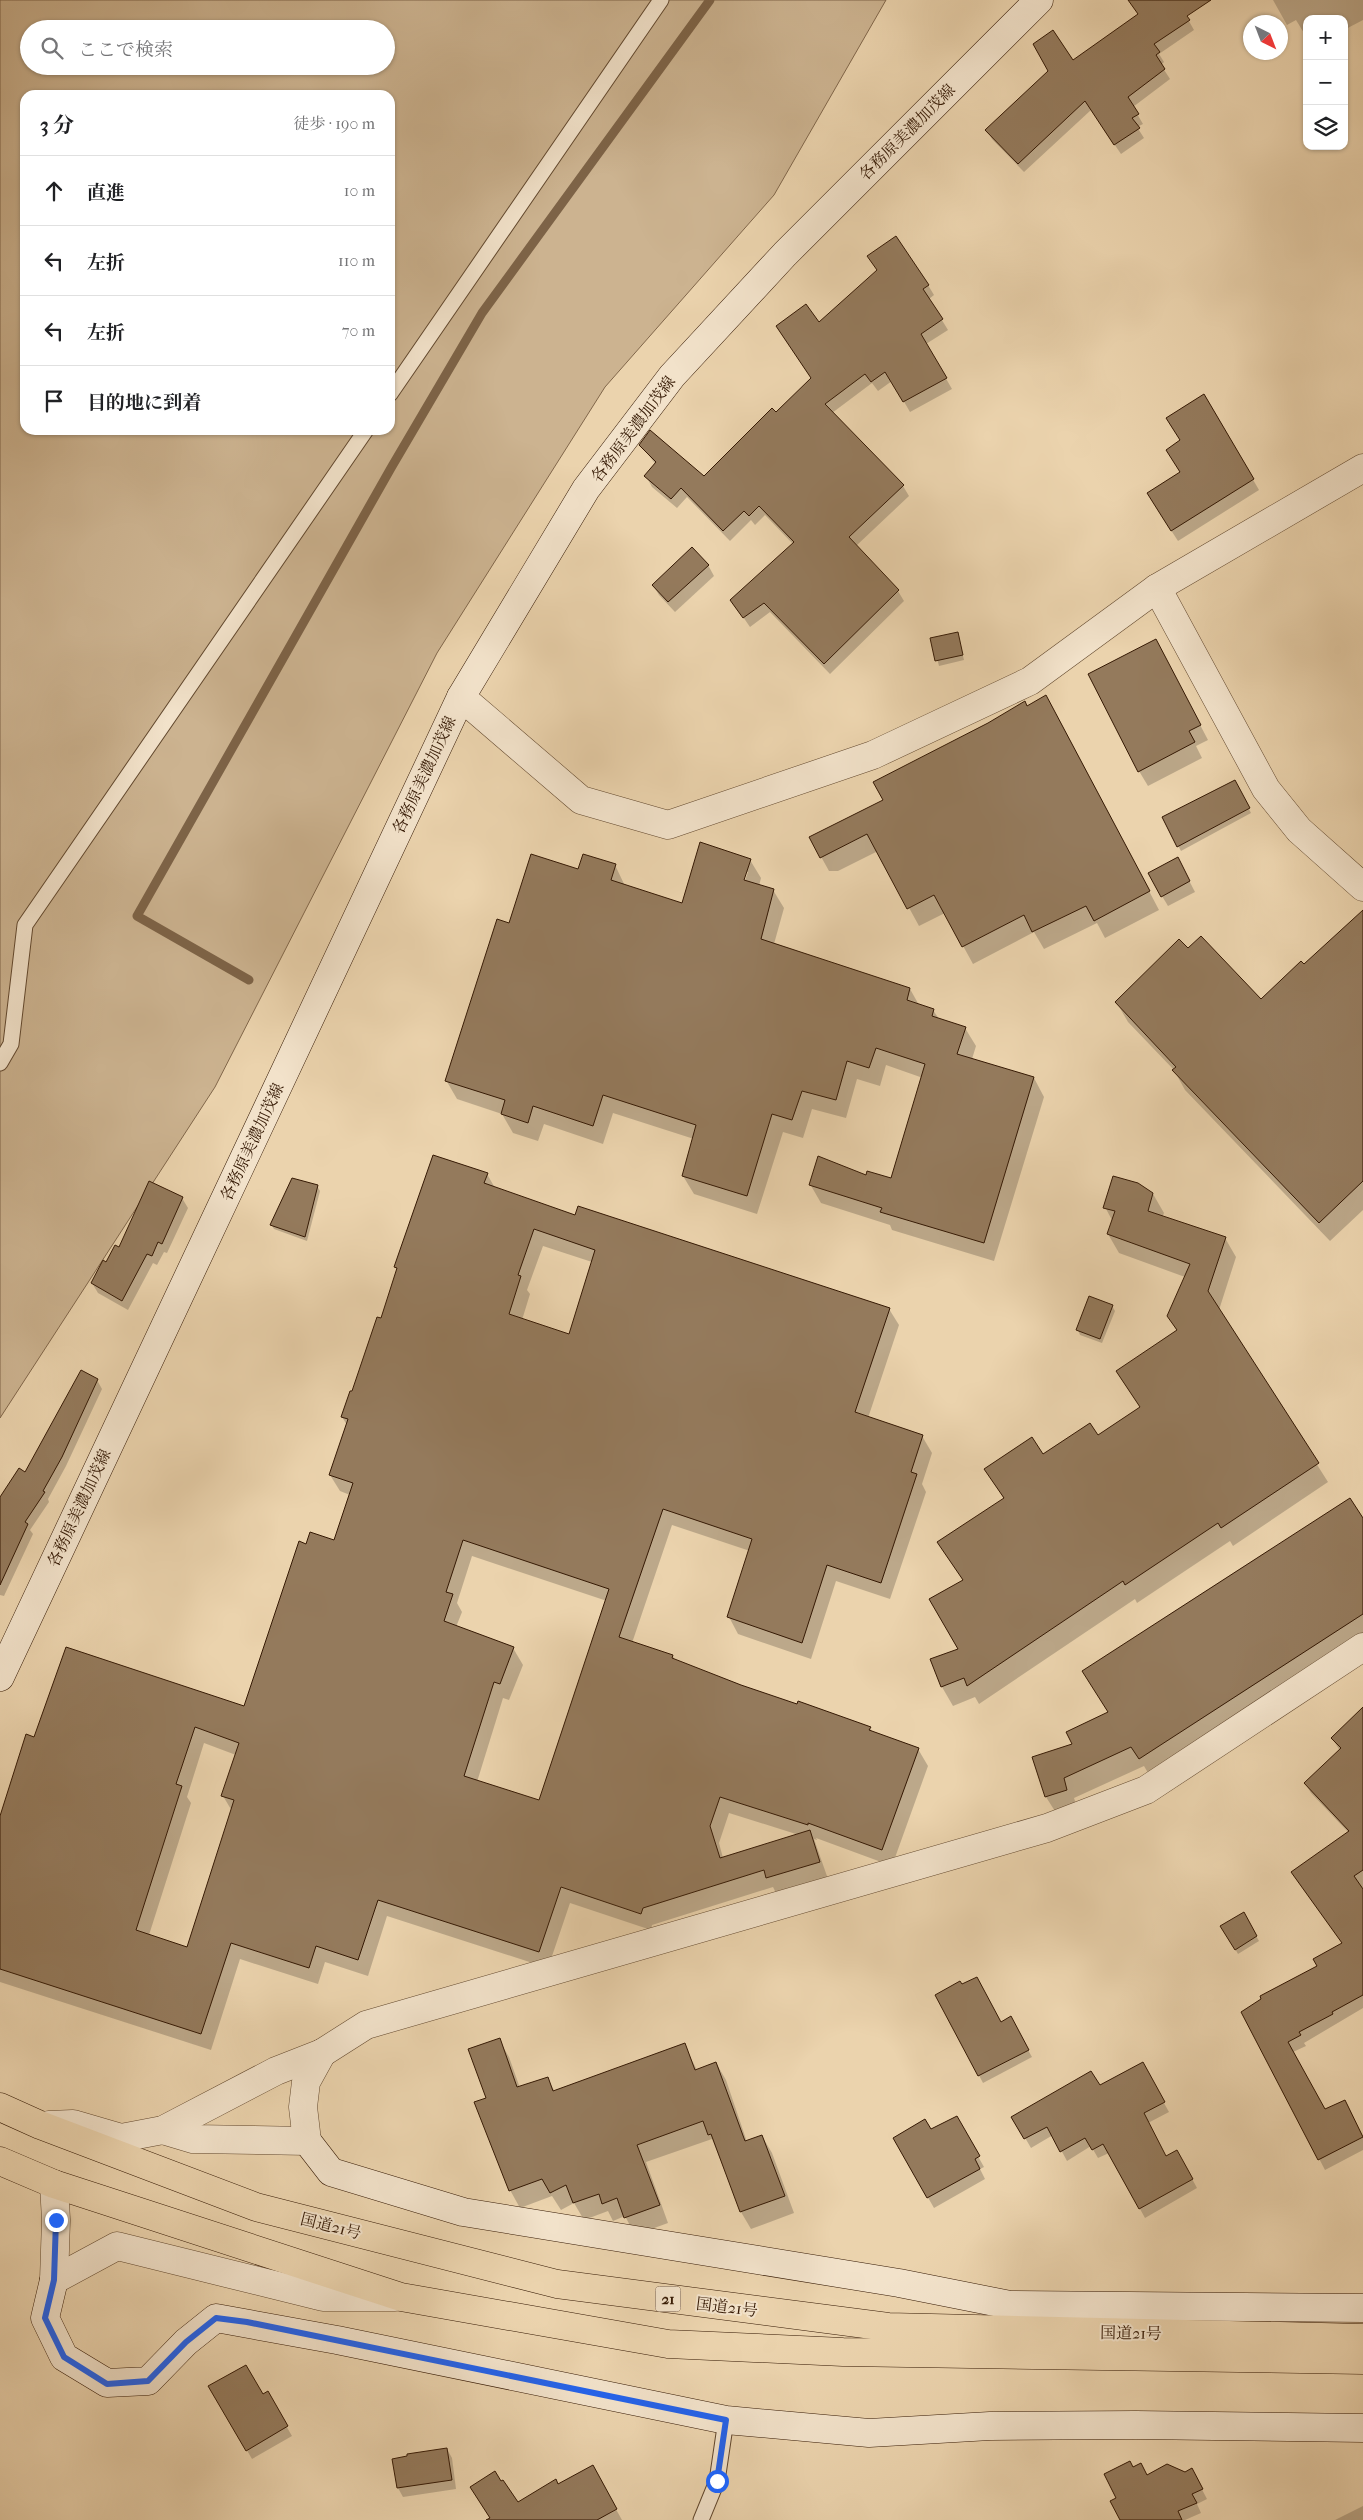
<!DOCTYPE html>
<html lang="ja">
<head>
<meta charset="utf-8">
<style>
  body { margin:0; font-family:"IM FELL French Canon","Noto Serif JP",serif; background:#f2f2f2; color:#202124 }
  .controls { position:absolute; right:15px; top:15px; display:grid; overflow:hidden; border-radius:10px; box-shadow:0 1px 4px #0004 }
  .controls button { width:45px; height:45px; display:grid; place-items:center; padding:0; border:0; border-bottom:1px solid #e0e0e0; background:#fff; color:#202124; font:25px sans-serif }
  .compass { position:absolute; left:1243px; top:15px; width:45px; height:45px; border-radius:50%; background:#fff; box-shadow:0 1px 4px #0004; rotate:138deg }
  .stop { position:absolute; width:15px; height:15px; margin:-11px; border:4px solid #2563eb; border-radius:50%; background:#fff }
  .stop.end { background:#2563eb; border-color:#fff; box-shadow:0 1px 5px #0008 }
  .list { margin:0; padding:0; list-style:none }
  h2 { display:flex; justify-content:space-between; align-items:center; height:65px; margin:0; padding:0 20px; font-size:21px }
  h2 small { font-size:16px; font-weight:400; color:#757577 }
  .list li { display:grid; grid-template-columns:32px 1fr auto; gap:15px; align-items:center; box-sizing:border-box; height:70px; padding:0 20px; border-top:1px solid #e0e0e0 }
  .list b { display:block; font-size:19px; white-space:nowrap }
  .list em { font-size:16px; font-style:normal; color:#757577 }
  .icon { flex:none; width:28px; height:28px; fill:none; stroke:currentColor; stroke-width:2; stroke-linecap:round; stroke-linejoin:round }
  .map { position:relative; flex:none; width:1363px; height:2520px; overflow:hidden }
  .search { position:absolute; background:#fff; box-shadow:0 1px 4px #0004; left:20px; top:20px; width:375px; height:55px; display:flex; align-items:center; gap:12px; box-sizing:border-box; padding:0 18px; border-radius:28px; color:#757577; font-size:19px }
  .panel { position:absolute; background:#fff; box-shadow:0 1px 4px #0004; left:20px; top:90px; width:375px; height:345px; border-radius:15px }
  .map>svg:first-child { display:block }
  .green { fill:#ccb390; stroke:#80664a; fill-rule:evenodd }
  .shadow { fill:#0003; fill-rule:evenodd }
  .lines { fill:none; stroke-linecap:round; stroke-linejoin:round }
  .stream { stroke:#7d6347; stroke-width:9 }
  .building { fill:#947a5c; stroke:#351904; fill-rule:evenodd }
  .lane-casing { stroke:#62482e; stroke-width:17 }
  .street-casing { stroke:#62482e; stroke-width:29 }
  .secondary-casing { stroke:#351904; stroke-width:29 }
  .highway-casing { stroke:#351904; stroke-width:29 }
  .lane { stroke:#f2e2ca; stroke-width:15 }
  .street { stroke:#f2e2ca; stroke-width:28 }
  .secondary { stroke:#f2e2ca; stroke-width:28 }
  .highway { stroke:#ebd3ad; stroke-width:28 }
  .route { stroke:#2563eb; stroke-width:6 }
  .labels { text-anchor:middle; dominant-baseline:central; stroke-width:4; stroke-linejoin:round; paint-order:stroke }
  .shield { fill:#f2e2ca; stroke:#6e553f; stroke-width:1 }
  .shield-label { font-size:15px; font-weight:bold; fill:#351904 }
  .street-label { font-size:16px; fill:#351904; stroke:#f2e2ca }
</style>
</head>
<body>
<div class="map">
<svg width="1363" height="2520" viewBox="0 0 1363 2520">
  <rect width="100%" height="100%" fill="#ebd3ad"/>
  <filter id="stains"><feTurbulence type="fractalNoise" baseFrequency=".004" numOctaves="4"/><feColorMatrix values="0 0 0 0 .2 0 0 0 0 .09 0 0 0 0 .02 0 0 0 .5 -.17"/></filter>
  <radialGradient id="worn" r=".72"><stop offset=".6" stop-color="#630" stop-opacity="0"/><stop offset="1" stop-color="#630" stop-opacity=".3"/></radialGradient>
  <path class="green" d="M0,0H886L774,195L605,387L437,653L215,1087L0,1418ZM29,29H386V66H29ZM25,95H390V430H25Z"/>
  <g class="shadow">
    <polygon points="1273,0 1363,0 1363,20 1344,30 1344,19 1307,19 1307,38 1296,20 1287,25"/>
    <polygon points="1178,2 1194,30 1159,54 1164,62 1161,65 1170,79 1133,107 1143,124 1137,127 1144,138 1121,154 1091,110 1024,172 992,139 987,130 1073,61"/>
    <polygon points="928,285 934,295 929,299 948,330 926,344 952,389 910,412 892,381 878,391 872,383 832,413 903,486 909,496 856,546 898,591 904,601 830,674 770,612 750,627 732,601 793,544 765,515 755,525 751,520 730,541 687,497 677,508 652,487 646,476 656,465 641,445 704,477 812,379 819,324"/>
    <polygon points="1204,395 1259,490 1178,541 1154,504 1181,473 1181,441"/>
    <polygon points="708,565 714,576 675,612 659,595 653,585"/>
    <polygon points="957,633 964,660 939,666 932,639"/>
    <polygon points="1164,656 1208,740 1196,746 1202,758 1148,786 1139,771"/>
    <polygon points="1027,707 1056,714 1159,910 1105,938 1097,923 1044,949 1034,932 973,964 945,913 919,926 878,851 838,871 829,871 819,853 884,801"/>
    <polygon points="1234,781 1251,813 1181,851 1163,818"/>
    <path d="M750,860L761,878L759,886L773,890L784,908L774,944L910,989L919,1005L933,1010L939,1019L965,1028L976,1046L972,1059L1034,1078L1044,1097L994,1261L892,1230L890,1225L821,1203L810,1184L867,1176L892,1179L923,1078L886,1065L880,1086L857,1079L846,1118L812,1109L803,1138L783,1132L757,1214L694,1194L683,1176L694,1139L613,1113L603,1144L544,1124L538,1141L513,1133L502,1114L457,1099L446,1080L509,925L579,871L615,865L625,886L683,904ZM745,872H748L743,886H741Z"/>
    <polygon points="1183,869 1195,892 1168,906 1162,896"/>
    <polygon points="1363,917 1363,1210 1330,1241 1185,1090 1174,1070 1128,1022 1117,1003 1188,950 1261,1001"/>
    <path d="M487,1174L495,1188L576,1216L889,1309L899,1325L868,1418L922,1436L932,1453L922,1484L926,1492L890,1599L836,1581L811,1659L738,1634L729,1617L750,1551L672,1525L632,1643L673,1656L675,1661L741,1686L870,1728L873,1733L918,1749L928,1766L892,1866L816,1838L817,1840L814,1839L828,1879L777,1895L773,1887L652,1925L651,1930L570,1903L548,1968L387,1916L368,1976L325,1962L318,1984L240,1959L211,2050L0,1982V1820L35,1739L244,1708L306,1546L335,1541L350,1495L340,1491L330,1475L347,1425L342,1417L382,1320L398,1271L396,1267ZM543,1246L592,1262L569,1336L522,1320L530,1294L527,1290ZM472,1556L607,1601L540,1802L477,1782L503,1698L509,1700L523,1665L513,1648L456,1627L462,1612L457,1603ZM204,1743L236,1755L223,1796L232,1811L188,1948L149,1935L191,1803L187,1797ZM729,1813L799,1835L723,1858L719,1843Z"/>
    <polygon points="317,1186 320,1191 307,1241 274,1229 271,1224"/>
    <polygon points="1153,1194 1164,1213 1162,1218 1225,1238 1236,1257 1219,1310 1328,1482 1233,1546 1230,1541 1137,1603 1135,1599 979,1704 975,1697 953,1706 942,1687 932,1660 960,1650 964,1582 939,1542 1004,1499 986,1469 1043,1456 1098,1437 1141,1408 1177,1331 1168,1316 1185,1277 1119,1253 1108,1234 1113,1222 1105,1207"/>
    <polygon points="182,1198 188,1208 167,1253 164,1252 157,1265 153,1263 128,1310 98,1293 92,1283 106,1264 120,1249"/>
    <polygon points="1112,1306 1115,1311 1102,1343 1080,1335 1078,1330"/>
    <polygon points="97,1380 102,1389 66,1466 48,1499 49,1502 30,1530 33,1534 4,1596 0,1595 0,1499 25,1474"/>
    <polygon points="1363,1520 1363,1641 1151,1778 1144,1766 1074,1798 1078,1810 1058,1816 1046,1797 1034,1758 1074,1744 1109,1713"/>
    <polygon points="1363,1725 1363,2008 1304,2043 1306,2046 1293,2052 1325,2111 1350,2111 1363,2136 1363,2150 1325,2170 1243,2012 1318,1966 1343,1944 1292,1873 1349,1833 1311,1793 1305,1783 1340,1751 1332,1738"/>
    <polygon points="1243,1914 1259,1941 1238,1954 1222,1926"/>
    <polygon points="937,1995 1001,2023 1010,2018 1032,2057 983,2083"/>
    <polygon points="499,2040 509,2057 520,2088 548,2079 555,2092 684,2045 697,2070 716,2063 726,2080 747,2142 762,2136 772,2153 794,2213 751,2229 741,2212 712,2139 646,2162 668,2223 635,2235 625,2216 613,2221 608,2211 584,2220 574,2203 561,2210 552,2196 520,2208 510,2190 488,2099"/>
    <polygon points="1142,2064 1169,2112 1148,2123 1166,2157 1177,2151 1197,2188 1145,2218 1109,2153 1098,2158 1091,2146 1067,2161 1053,2135 1031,2148 1013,2117 1100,2087"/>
    <polygon points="956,2117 984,2167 980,2169 985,2179 934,2208 894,2138 931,2131"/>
    <polygon points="210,2387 263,2396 267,2393 292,2436 252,2459"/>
    <polygon points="447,2449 452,2458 456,2489 403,2497 398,2488"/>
    <polygon points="592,2467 622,2520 534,2520 558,2486"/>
    <polygon points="1133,2468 1147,2476 1197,2480 1207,2499 1197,2504 1201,2513 1185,2520 1121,2520 1118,2498"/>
    <polygon points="1363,2506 1363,2520 1335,2520"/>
  </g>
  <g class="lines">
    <polyline class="stream" points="249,980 137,916 391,468 482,313 710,0"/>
  </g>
  <g class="building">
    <polygon points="1128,0 1211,0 1187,16 1190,20 1154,44 1160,52 1156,55 1165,69 1128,97 1139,114 1132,118 1140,128 1114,145 1085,101 1018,164 985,130 1048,71 1033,44 1053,30 1073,60 1138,14"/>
    <polygon points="896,236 929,285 923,289 943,319 921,334 947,378 903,402 885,372 871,382 865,374 825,404 904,485 849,537 899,590 824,664 764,603 743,618 730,600 794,542 759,506 749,516 744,511 723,531 681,488 671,499 644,476 656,462 639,445 650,430 704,476 772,408 776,412 811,378 776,326 806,304 819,322 877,270 867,256"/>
    <polygon points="1204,394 1254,479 1171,531 1147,493 1180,472 1166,450 1180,440 1166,418"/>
    <polygon points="692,547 709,565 668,602 652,585"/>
    <polygon points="958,632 963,655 935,661 930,638"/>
    <polygon points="1156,639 1201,725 1189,731 1195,742 1138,772 1088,674"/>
    <polygon points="1046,695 1150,891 1094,921 1086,906 1032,932 1024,915 962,947 934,895 907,909 867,834 820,858 809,837 883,800 873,782 988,723 1025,701 1027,706"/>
    <polygon points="1235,780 1250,808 1177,847 1162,817"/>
    <polygon points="700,842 751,859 744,880 774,889 761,939 910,988 907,1000 934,1009 932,1016 966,1027 957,1054 1034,1077 984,1243 880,1212 882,1208 809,1185 818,1156 866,1175 867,1171 891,1178 925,1064 876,1048 869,1068 847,1061 836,1100 802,1091 792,1120 772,1114 747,1196 682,1176 696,1125 603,1095 593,1126 533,1106 528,1123 501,1114 505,1100 445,1081 497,919 509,923 531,854 578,869 583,854 616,864 611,880 682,903"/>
    <polygon points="1178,857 1190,881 1161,897 1148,873"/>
    <polygon points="1363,910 1363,1181 1319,1223 1172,1070 1176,1067 1115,1002 1179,939 1188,948 1201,936 1261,999 1301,961 1304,964"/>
    <path d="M433,1155L488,1173L484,1183L575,1215L578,1206L890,1308L855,1412L923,1435L911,1472L917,1474L881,1583L827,1565L802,1643L727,1617L752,1539L663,1509L619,1637L673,1655L672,1658L741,1685L797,1704L798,1701L871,1727L869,1730L919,1748L882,1850L808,1823V1825L720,1797L710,1826L720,1858L810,1830L820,1862L766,1878L764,1870L643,1908L641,1914L561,1887L539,1952L378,1900L358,1960L316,1946L309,1968L231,1943L201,2034L0,1969V1816L26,1734L34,1737L66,1647L244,1706L299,1541L306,1544L310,1532L334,1540L353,1483L329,1475L348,1419L341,1417L350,1391H352L377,1317L381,1318L397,1268L394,1267ZM534,1229L595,1250L569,1334L509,1314L521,1276L518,1275ZM463,1540L609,1589L539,1800L464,1776L494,1682L500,1684L514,1647L444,1621L453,1594L446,1592ZM195,1727L239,1743L221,1796L234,1800L187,1947L136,1930L182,1786L176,1784Z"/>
    <polygon points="1113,1176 1138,1183 1153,1193 1148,1211 1226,1237 1208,1291 1319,1463 1221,1528 1218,1523 1125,1585 1123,1581 967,1686 964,1678 941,1687 930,1659 958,1649 929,1599 963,1580 937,1542 1004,1498 984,1469 1032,1437 1043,1454 1090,1423 1098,1435 1140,1407 1116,1371 1177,1330 1167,1316 1190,1264 1107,1234 1115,1211 1103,1208"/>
    <polygon points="292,1178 318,1185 305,1237 270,1225"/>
    <polygon points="149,1181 183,1197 162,1244 158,1242 152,1256 147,1254 122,1301 91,1283 103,1260 106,1262 115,1245 119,1247"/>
    <polygon points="1089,1296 1113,1305 1100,1339 1076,1330"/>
    <polygon points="81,1370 98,1379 62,1457 43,1491 45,1492 25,1522 28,1524 0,1585 0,1497 19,1468 25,1472"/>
    <polygon points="1350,1498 1363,1518 1363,1614 1139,1759 1131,1747 1064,1778 1067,1790 1045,1797 1032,1757 1072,1744 1066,1732 1108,1712 1082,1671"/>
    <polygon points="1363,1707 1363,1870 1354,1876 1363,1889 1363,1995 1332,2012 1333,2014 1299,2032 1301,2035 1288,2042 1325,2109 1345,2100 1363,2137 1318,2160 1241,2012 1261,1999 1260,1996 1317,1966 1313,1959 1342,1943 1291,1872 1349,1831 1304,1783 1341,1748 1331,1738"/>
    <polygon points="1244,1912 1257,1936 1235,1950 1220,1926"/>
    <polygon points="977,1977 1001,2022 1011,2016 1029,2050 978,2076 935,1995 960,1981 962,1984"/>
    <polygon points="500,2038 517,2087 548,2077 553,2091 685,2043 695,2070 716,2062 745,2141 762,2135 785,2196 740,2212 711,2134 708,2135 703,2121 637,2145 660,2205 624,2218 617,2198 602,2204 599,2194 573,2203 566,2185 550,2193 542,2179 509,2191 474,2102 486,2098 468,2049"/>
    <polygon points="1143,2062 1165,2102 1144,2113 1166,2156 1177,2150 1193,2179 1139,2209 1103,2144 1092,2150 1085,2138 1060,2152 1047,2127 1024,2139 1011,2117 1091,2071 1100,2085"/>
    <polygon points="957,2116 980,2156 975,2159 980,2169 927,2198 893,2138 925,2119 931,2129"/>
    <polygon points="246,2365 263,2394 268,2391 288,2426 246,2451 208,2386"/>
    <polygon points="447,2448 452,2480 397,2488 392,2459 407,2456 407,2454"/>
    <polygon points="1130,2461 1133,2467 1141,2463 1147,2475 1167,2464 1185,2472 1192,2468 1203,2489 1192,2494 1197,2503 1178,2511 1182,2520 1120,2520 1110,2501 1116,2498 1104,2474"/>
    <polygon points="593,2465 617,2509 597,2520 486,2520 490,2518 470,2487 495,2471 501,2481 503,2480 518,2502 556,2479 558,2484"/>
  </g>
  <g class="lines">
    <g class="lane-casing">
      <g id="lane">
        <polyline points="390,394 661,0"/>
        <polyline points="0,1063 11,1044 25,925 366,430"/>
        <polyline points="701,2520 717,2481 726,2420"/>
      </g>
    </g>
    <g class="street-casing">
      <g id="street">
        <polyline points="1157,588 1266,789 1299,830 1363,887"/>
        <polyline points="461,697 581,800 668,825 873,755 1030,681 1157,588 1363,468"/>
        <polyline points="49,2125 73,2124 121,2138 163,2130 276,2071 322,2053 366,2025 1047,1828 1146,1790 1363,1647"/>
        <polyline points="163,2130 193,2139 307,2141 303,2107 306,2082 322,2053"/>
        <polyline points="54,2280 117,2246 323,2297 395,2297"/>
        <polyline points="54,2280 56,2220 54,2184"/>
      </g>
    </g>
    <g class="secondary-casing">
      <g id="secondary">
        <polyline points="0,1677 461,697 586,489 672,376 785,254 1039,0"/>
        <polyline points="307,2141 331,2172 463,2212 899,2283 1010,2305 1363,2308"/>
        <polyline points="54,2280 45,2318 64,2357 107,2383 148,2381 186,2342 216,2318 337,2340 726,2420 869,2433 990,2426 1136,2425 1363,2428"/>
      </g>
    </g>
    <g class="highway-casing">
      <g id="highway">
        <polyline points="0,2107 40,2125 256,2207 557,2284 888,2327 1363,2338"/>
        <polyline points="0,2161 54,2184 401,2297 668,2344 843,2352 1363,2360"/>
      </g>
    </g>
    <use href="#lane" class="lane"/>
    <use href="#street" class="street"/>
    <use href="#secondary" class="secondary"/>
    <use href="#highway" class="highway"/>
  </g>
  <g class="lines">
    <polyline class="route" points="56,2220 54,2280 45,2318 64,2357 107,2384 148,2381 186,2342 216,2318 247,2322 726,2420 717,2481"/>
  </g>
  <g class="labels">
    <rect class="shield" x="655.5" y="2286.5" width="25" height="25" rx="4"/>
    <g class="shield-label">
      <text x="668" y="2299">21</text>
    </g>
    <g class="street-label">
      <text transform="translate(907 132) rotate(-45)">各務原美濃加茂線</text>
      <text transform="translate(633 429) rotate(-53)">各務原美濃加茂線</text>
      <text transform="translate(424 775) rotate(-65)">各務原美濃加茂線</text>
      <text transform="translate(252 1142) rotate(-65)">各務原美濃加茂線</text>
      <text transform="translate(79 1508) rotate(-65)">各務原美濃加茂線</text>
      <text transform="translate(331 2226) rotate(14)">国道21号</text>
      <text transform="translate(727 2307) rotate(7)">国道21号</text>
      <text transform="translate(1131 2333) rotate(1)">国道21号</text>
    </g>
  </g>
  <rect width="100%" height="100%" filter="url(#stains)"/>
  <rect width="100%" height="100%" fill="url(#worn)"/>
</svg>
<div class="controls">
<button>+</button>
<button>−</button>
<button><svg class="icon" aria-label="layers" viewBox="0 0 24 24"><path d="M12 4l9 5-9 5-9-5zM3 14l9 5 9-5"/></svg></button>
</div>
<svg class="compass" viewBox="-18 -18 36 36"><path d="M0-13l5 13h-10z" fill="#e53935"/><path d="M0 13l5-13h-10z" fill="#757577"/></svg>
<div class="stop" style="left:717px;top:2481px"></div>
<div class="stop end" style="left:56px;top:2220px"></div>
<div class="search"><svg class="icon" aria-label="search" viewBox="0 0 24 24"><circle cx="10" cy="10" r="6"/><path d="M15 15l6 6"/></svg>ここで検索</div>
<section class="panel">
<h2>3 分<small>徒歩 · 190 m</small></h2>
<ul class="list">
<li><svg class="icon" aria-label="ahead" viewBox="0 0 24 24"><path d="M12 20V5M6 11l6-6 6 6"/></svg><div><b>直進</b></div><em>10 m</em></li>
<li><svg class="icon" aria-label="left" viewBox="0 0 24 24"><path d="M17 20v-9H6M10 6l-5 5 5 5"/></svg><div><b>左折</b></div><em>110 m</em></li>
<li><svg class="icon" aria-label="left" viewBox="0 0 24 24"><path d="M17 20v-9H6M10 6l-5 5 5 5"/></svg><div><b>左折</b></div><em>70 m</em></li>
<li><svg class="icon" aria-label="arrive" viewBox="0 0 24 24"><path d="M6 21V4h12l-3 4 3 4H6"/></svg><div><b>目的地に到着</b></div></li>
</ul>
</section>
</div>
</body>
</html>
